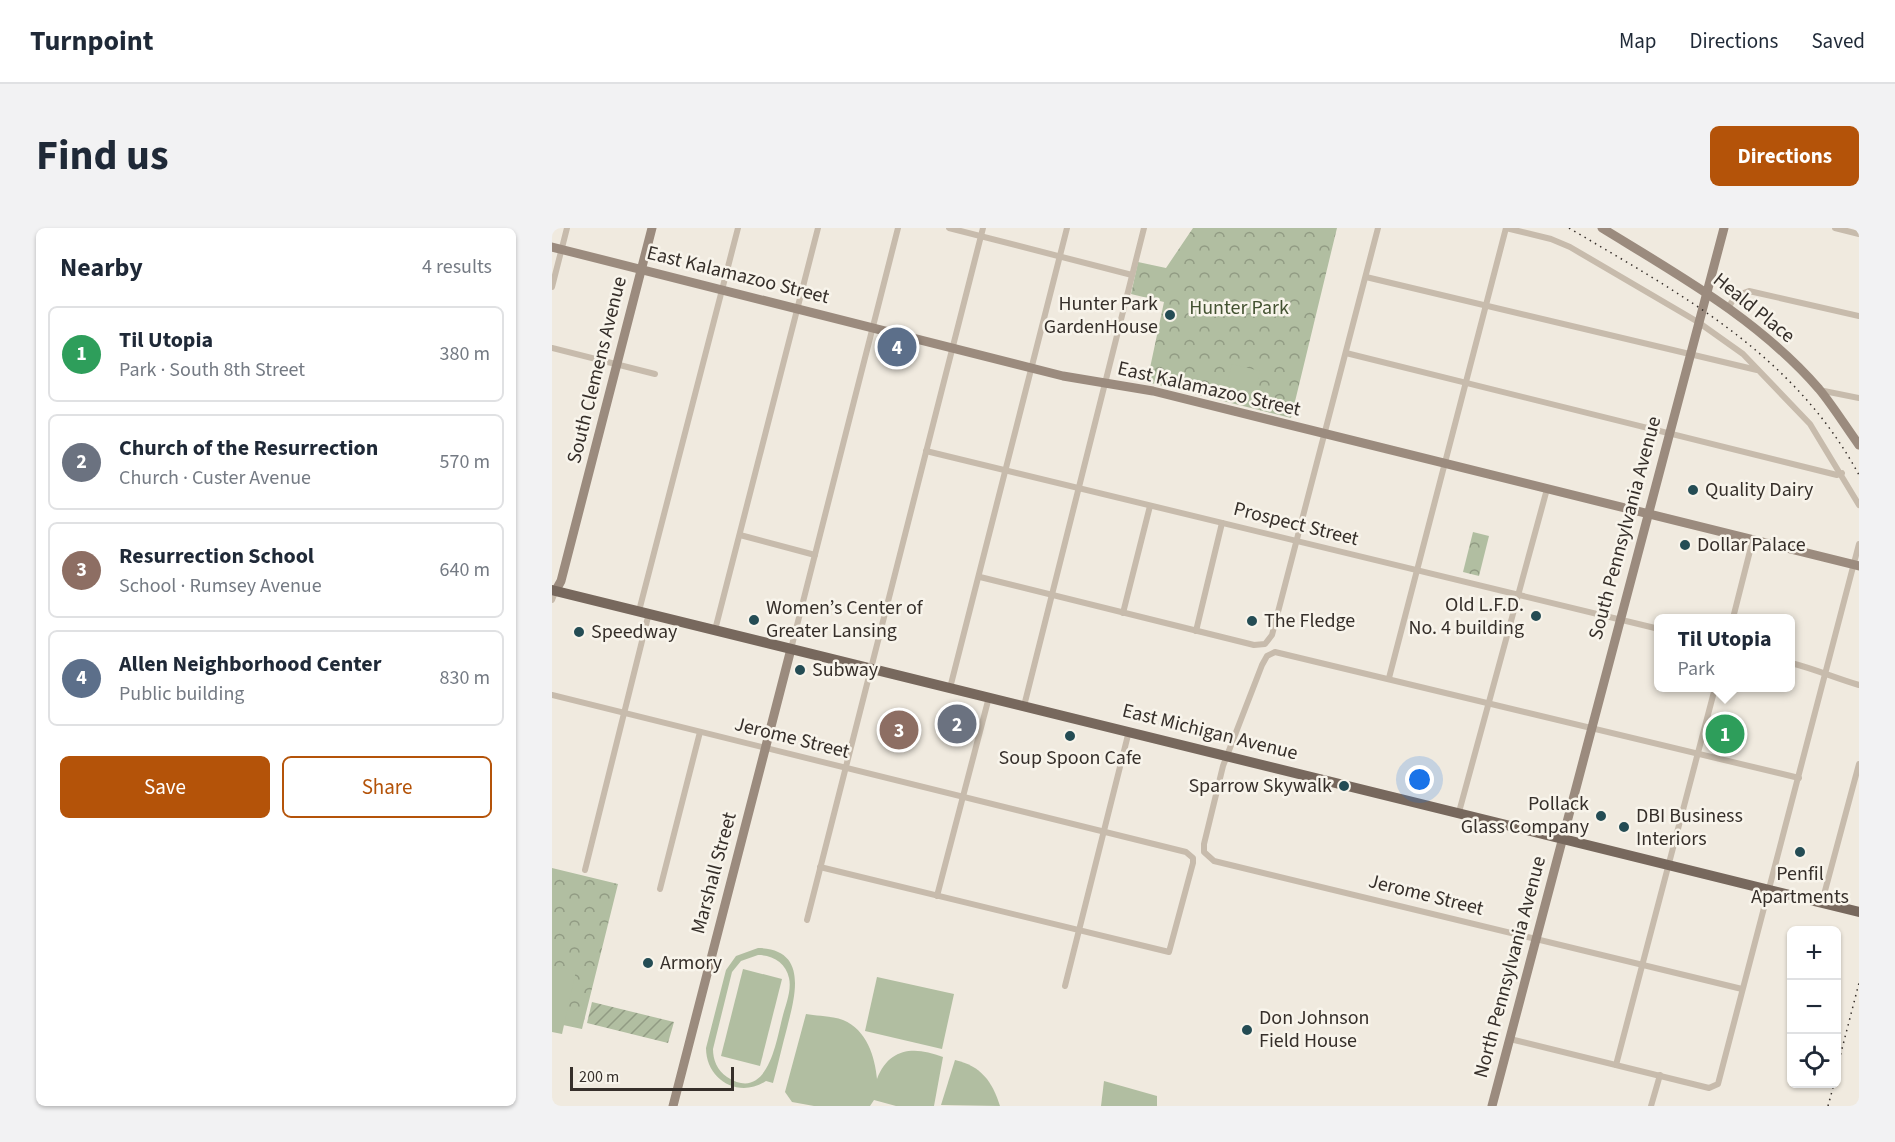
<!DOCTYPE html>
<html lang="en">
<head>
<meta charset="utf-8">
<style>
  body { margin:0; font-family:"Source Sans 3",sans-serif; background:#f2f2f3; color:#1f2937 }
  .controls { position:absolute; right:18px; bottom:18px; display:grid; overflow:hidden; border-radius:9px; box-shadow:0 2px 4px #0004 }
  .controls button { width:54px; height:54px; display:grid; place-items:center; padding:0; border:0; border-bottom:2px solid #e0e1e3; background:#fff; color:#1f2937; font:30px sans-serif }
  .scale { position:absolute; left:18px; bottom:15px; width:164px; box-sizing:border-box; padding-left:6px; border:3px solid #362f2a; border-top:0; font-size:16px; line-height:21px; white-space:nowrap; color:#362f2a; -webkit-text-stroke:4px #f8f4eb; paint-order:stroke }
  .you { position:absolute; left:868px; top:552px; width:21px; height:21px; margin:-15px; border:4px solid #fff; border-radius:50%; background:#1a73e8; box-shadow:0 0 0 9px #1a73e833 }
  .badge { display:grid; place-items:center; width:39px; height:39px; border-radius:50%; background:#b45309; color:#fff; font-size:20px; font-weight:700 }
  .pin { position:absolute; translate:-50% -50%; border:3px solid #fff; box-shadow:0 2px 6px #0006 }
  .popup { position:absolute; left:1102px; top:386px; width:141px; height:78px; box-sizing:border-box; display:grid; place-content:center; border-radius:9px; background:#fff; filter:drop-shadow(0 2px 4px #0005); font-size:20px; white-space:nowrap; color:#747a83 }
  .popup b { font-size:22px; color:#1f2937 }
  .popup::after { content:''; position:absolute; left:50%; top:100%; margin-left:-12px; border:12px solid transparent; border-top-color:#fff }
  .list { margin:0; padding:0; list-style:none }
  h2 { display:flex; justify-content:space-between; align-items:center; height:78px; margin:0; padding:0 24px; font-size:26px }
  h2 small { font-size:20px; font-weight:400; color:#747a83 }
  .list li { display:grid; grid-template-columns:39px 1fr auto; gap:18px; align-items:center; box-sizing:border-box; height:96px; margin:0 12px 12px; padding:0 12px; border:2px solid #e0e1e3; border-radius:9px }
  .list b { display:block; font-size:22px; white-space:nowrap }
  .list p { margin:0; font-size:20px; white-space:nowrap; color:#747a83 }
  .list em { font-size:20px; font-style:normal; color:#747a83 }
  .actions { display:flex; gap:12px; padding:18px 24px }
  .actions a { flex:1; padding:14px 0; border:2px solid #b45309; border-radius:9px; text-align:center; font-size:21px; color:#b45309 }
  .actions .main { background:#b45309; color:#fff }
  .icon { flex:none; width:33px; height:33px; fill:none; stroke:currentColor; stroke-width:2; stroke-linecap:round; stroke-linejoin:round }
  .map { position:relative; flex:none; width:1307px; height:878px; overflow:hidden; border-radius:9px }
  header { display:flex; align-items:center; gap:36px; box-sizing:border-box; height:84px; padding:0 30px; background:#fff; border-bottom:2px solid #e0e1e3 }
  header strong { font-size:28px }
  nav { display:flex; gap:33px; margin-inline-start:auto; font-size:21px }
  .intro { display:flex; align-items:center; justify-content:space-between; box-sizing:border-box; height:144px; padding:0 36px }
  h1 { margin:0; font-size:42px }
  .button { padding:15px 27px; border-radius:9px; background:#b45309; color:#fff; font-size:21px; font-weight:700 }
  main { display:flex; gap:36px; padding:0 36px }
  aside { flex:1; background:#fff; border-radius:9px; box-shadow:0 2px 4px #0004 }
  .map>svg:first-child { display:block }
  .park { fill:url(#park-crowns) }
  .garden { fill:url(#garden-furrows) }
  .pitch { fill:#b1bea1; fill-rule:evenodd }
  .lines { fill:none; stroke-linecap:round; stroke-linejoin:round }
  .street { stroke:#c7bbac; stroke-width:6 }
  .secondary { stroke:#9b8b7e; stroke-width:9 }
  .primary { stroke:#77685d; stroke-width:10 }
  .rail { stroke:#362f2a; stroke-width:1.5; stroke-dasharray:1.5 4.5; stroke-linecap:butt }
  .poi-dot { fill:#244c54; stroke:#f8f4eb; stroke-width:2 }
  .labels { text-anchor:middle; dominant-baseline:central; stroke-width:5; stroke-linejoin:round; paint-order:stroke }
  .street-label { font-size:20px; fill:#362f2a; stroke:#f8f4eb }
  .poi-label { font-size:20px; fill:#362f2a; stroke:#f8f4eb; text-anchor:start }
  .park-label { font-size:20px; fill:#435231; stroke:#f8f4eb }
</style>
</head>
<body>
<header>
<strong>Turnpoint</strong>
<nav><a>Map</a><a>Directions</a><a>Saved</a></nav>
</header>
<div class="intro"><h1>Find us</h1><a class="button">Directions</a></div>
<main>
<aside>
<h2>Nearby<small>4 results</small></h2>
<ul class="list">
<li><span class="badge" style="background:#2e9e5b">1</span><div><b>Til Utopia</b><p>Park · South 8th Street</p></div><em>380 m</em></li>
<li><span class="badge" style="background:#6b7280">2</span><div><b>Church of the Resurrection</b><p>Church · Custer Avenue</p></div><em>570 m</em></li>
<li><span class="badge" style="background:#8d6e63">3</span><div><b>Resurrection School</b><p>School · Rumsey Avenue</p></div><em>640 m</em></li>
<li><span class="badge" style="background:#5c6f8a">4</span><div><b>Allen Neighborhood Center</b><p>Public building</p></div><em>830 m</em></li>
</ul>
<div class="actions"><a class="main">Save</a><a>Share</a></div>
</aside>
<div class="map">
<svg width="1307" height="878" viewBox="0 0 1307 878">
  <defs>
    <pattern id="park-crowns" width="20" height="18" patternUnits="userSpaceOnUse" patternTransform="scale(1.5)"><rect width="20" height="18" fill="#b1bea1"/><path d="M2 6a3 3 0 1 1 6 0M12 15a3 3 0 1 1 6 0" fill="none" stroke="#919b83"/></pattern>
    <pattern id="garden-furrows" width="10" height="10" patternUnits="userSpaceOnUse" patternTransform="scale(1.5)"><rect width="10" height="10" fill="#b1bea1"/><path d="M-1 1l2-2M0 10L10 0M9 11l2-2" fill="none" stroke="#919b83"/></pattern>
  </defs>
  <rect width="100%" height="100%" fill="#f0eadf"/>
  <g class="park">
    <polygon points="641,0 785,0 739,190 595,154 612,74 579,66 586,34 614,40"/>
    <polygon points="921,304 937,308 927,348 911,344"/>
    <polygon points="0,640 66,656 30,801 11,797 0,803"/>
  </g>
  <polygon class="garden" points="40,774 122,794 116,815 35,795"/>
  <g class="pitch">
    <polygon points="680,136 708,143 701,172 673,164"/>
    <path d="M206,720C257,721 243,768 235,800C230,818 226,837 221,855L214,853C187,871 154,852 154,820L174,742L184,728ZM206,727C221,727 234,735 237,750C240,763 233,778 230,791C224,815 215,875 175,849C165,842 161,832 161,821L180,744L189,733Z"/>
    <polygon points="0,738 24,743 10,806 0,804"/>
    <polygon points="191,741 230,751 208,838 169,828"/>
    <polygon points="325,749 402,766 390,821 313,803"/>
    <path d="M254,786C265,788 281,788 291,792C315,802 323,829 325,851C337,819 363,818 391,829L382,878H344L322,872L318,878H262L240,874L233,864Z"/>
    <path d="M403,832C429,838 440,853 448,878L389,877Z"/>
    <polygon points="552,853 605,868 605,878 549,878"/>
  </g>
  <g class="lines">
    <g class="street">
      <polyline points="397,0 580,47"/>
      <polyline points="954,0 999,11 1018,19 1146,94 1191,126 1258,196 1307,277"/>
      <polyline points="1283,0 1307,6"/>
      <polyline points="814,49 1205,142"/>
      <polyline points="0,59 15,0"/>
      <polyline points="1177,78 1184,68 1197,63 1307,88"/>
      <polyline points="0,120 103,146"/>
      <polyline points="794,125 1285,247 1290,245"/>
      <polyline points="1267,162 1307,170"/>
      <polyline points="374,223 1107,401"/>
      <polyline points="188,307 263,327"/>
      <polyline points="428,349 702,417 713,416 720,407 826,0"/>
      <polyline points="0,372 4,362"/>
      <polyline points="87,383 186,0"/>
      <polyline points="571,385 598,278"/>
      <polyline points="1181,390 1201,311"/>
      <polyline points="163,402 266,0"/>
      <polyline points="644,403 670,295"/>
      <polyline points="239,421 346,0"/>
      <path d="M1239,435C1263,441 1283,450 1307,457"/>
      <polyline points="837,450 954,0"/>
      <polyline points="398,460 515,0"/>
      <polyline points="0,467 634,624 641,630 641,635 617,724 268,639"/>
      <polyline points="472,478 592,0"/>
      <polyline points="907,584 995,261"/>
      <polyline points="33,642 97,385"/>
      <polyline points="108,661 148,504"/>
      <polyline points="385,668 437,469"/>
      <polyline points="1270,674 1307,536"/>
      <polyline points="255,692 431,0"/>
      <polyline points="513,758 577,503"/>
      <polyline points="1190,761 662,633 652,624 652,616 671,538 710,437 715,428 723,424 1247,550"/>
      <polyline points="958,811 1157,860 1166,856 1307,316"/>
      <polyline points="1064,837 1163,460"/>
      <polyline points="1099,878 1108,847"/>
    </g>
    <g class="secondary">
      <path d="M1050,0C1128,48 1206,91 1267,161C1281,178 1294,199 1307,217"/>
      <polyline points="0,19 511,148 601,163 1307,338"/>
      <polyline points="4,362 9,353 100,0"/>
      <polyline points="121,878 239,421"/>
      <polyline points="940,878 1172,0"/>
    </g>
    <polyline class="primary" points="0,362 1307,684"/>
    <g class="rail">
      <path d="M1017,0C1130,67 1242,126 1307,247"/>
      <polyline points="1284,844 1307,755"/>
      <polyline points="1276,878 1282,856"/>
    </g>
  </g>
  <g class="poi-dot">
    <circle cx="618" cy="87" r="6"/>
    <circle cx="1141" cy="262" r="6"/>
    <circle cx="1133" cy="317" r="6"/>
    <circle cx="984" cy="388" r="6"/>
    <circle cx="202" cy="392" r="6"/>
    <circle cx="700" cy="393" r="6"/>
    <circle cx="27" cy="404" r="6"/>
    <circle cx="248" cy="442" r="6"/>
    <circle cx="518" cy="508" r="6"/>
    <circle cx="792" cy="558" r="6"/>
    <circle cx="1049" cy="588" r="6"/>
    <circle cx="1072" cy="599" r="6"/>
    <circle cx="1248" cy="624" r="6"/>
    <circle cx="96" cy="735" r="6"/>
    <circle cx="695" cy="802" r="6"/>
  </g>
  <g class="labels">
    <g class="street-label">
      <text transform="translate(186 47) rotate(14)">East Kalamazoo Street</text>
      <text transform="translate(1202 80) rotate(39)">Heald Place</text>
      <text transform="translate(45 142) rotate(-76)">South Clemens Avenue</text>
      <text transform="translate(657 161) rotate(13)">East Kalamazoo Street</text>
      <text transform="translate(744 296) rotate(14)">Prospect Street</text>
      <text transform="translate(1073 300) rotate(-75)">South Pennsylvania Avenue</text>
      <text transform="translate(658 504) rotate(14)">East Michigan Avenue</text>
      <text transform="translate(240 510) rotate(14)">Jerome Street</text>
      <text transform="translate(162 645) rotate(-75)">Marshall Street</text>
      <text transform="translate(874 667) rotate(14)">Jerome Street</text>
      <text transform="translate(958 739) rotate(-75)">North Pennsylvania Avenue</text>
    </g>
    <g class="poi-label">
      <text x="606" y="76" text-anchor="end">Hunter Park<tspan x="606" dy="23">GardenHouse</tspan></text>
      <text x="1153" y="262">Quality Dairy</text>
      <text x="1145" y="317">Dollar Palace</text>
      <text x="972" y="377" text-anchor="end">Old L.F.D.<tspan x="972" dy="23">No. 4 building</tspan></text>
      <text x="214" y="380">Women’s Center of<tspan x="214" dy="23">Greater Lansing</tspan></text>
      <text x="712" y="393">The Fledge</text>
      <text x="39" y="404">Speedway</text>
      <text x="260" y="442">Subway</text>
      <text x="518" y="530" text-anchor="middle">Soup Spoon Cafe</text>
      <text x="780" y="558" text-anchor="end">Sparrow Skywalk</text>
      <text x="1037" y="576" text-anchor="end">Pollack<tspan x="1037" dy="23">Glass Company</tspan></text>
      <text x="1084" y="588">DBI Business<tspan x="1084" dy="23">Interiors</tspan></text>
      <text x="1248" y="646" text-anchor="middle">Penfil<tspan x="1248" dy="23">Apartments</tspan></text>
      <text x="108" y="735">Armory</text>
      <text x="707" y="790">Don Johnson<tspan x="707" dy="23">Field House</tspan></text>
    </g>
    <g class="park-label">
      <text x="687" y="80">Hunter Park</text>
    </g>
  </g>
</svg>
<div class="controls">
<button>+</button>
<button>−</button>
<button><svg class="icon" aria-label="locate" viewBox="0 0 24 24"><circle cx="12" cy="12" r="6"/><path d="M12 2v4M12 18v4M2 12h4M18 12h4"/></svg></button>
</div>
<div class="scale">200 m</div>
<div class="you"></div>
<div class="pin badge" style="left:1173px;top:506px;background:#2e9e5b">1</div>
<div class="popup"><b>Til Utopia</b>Park</div>
<div class="pin badge" style="left:405px;top:496px;background:#6b7280">2</div>
<div class="pin badge" style="left:347px;top:502px;background:#8d6e63">3</div>
<div class="pin badge" style="left:345px;top:119px;background:#5c6f8a">4</div>
</div>
</main>
</body>
</html>
